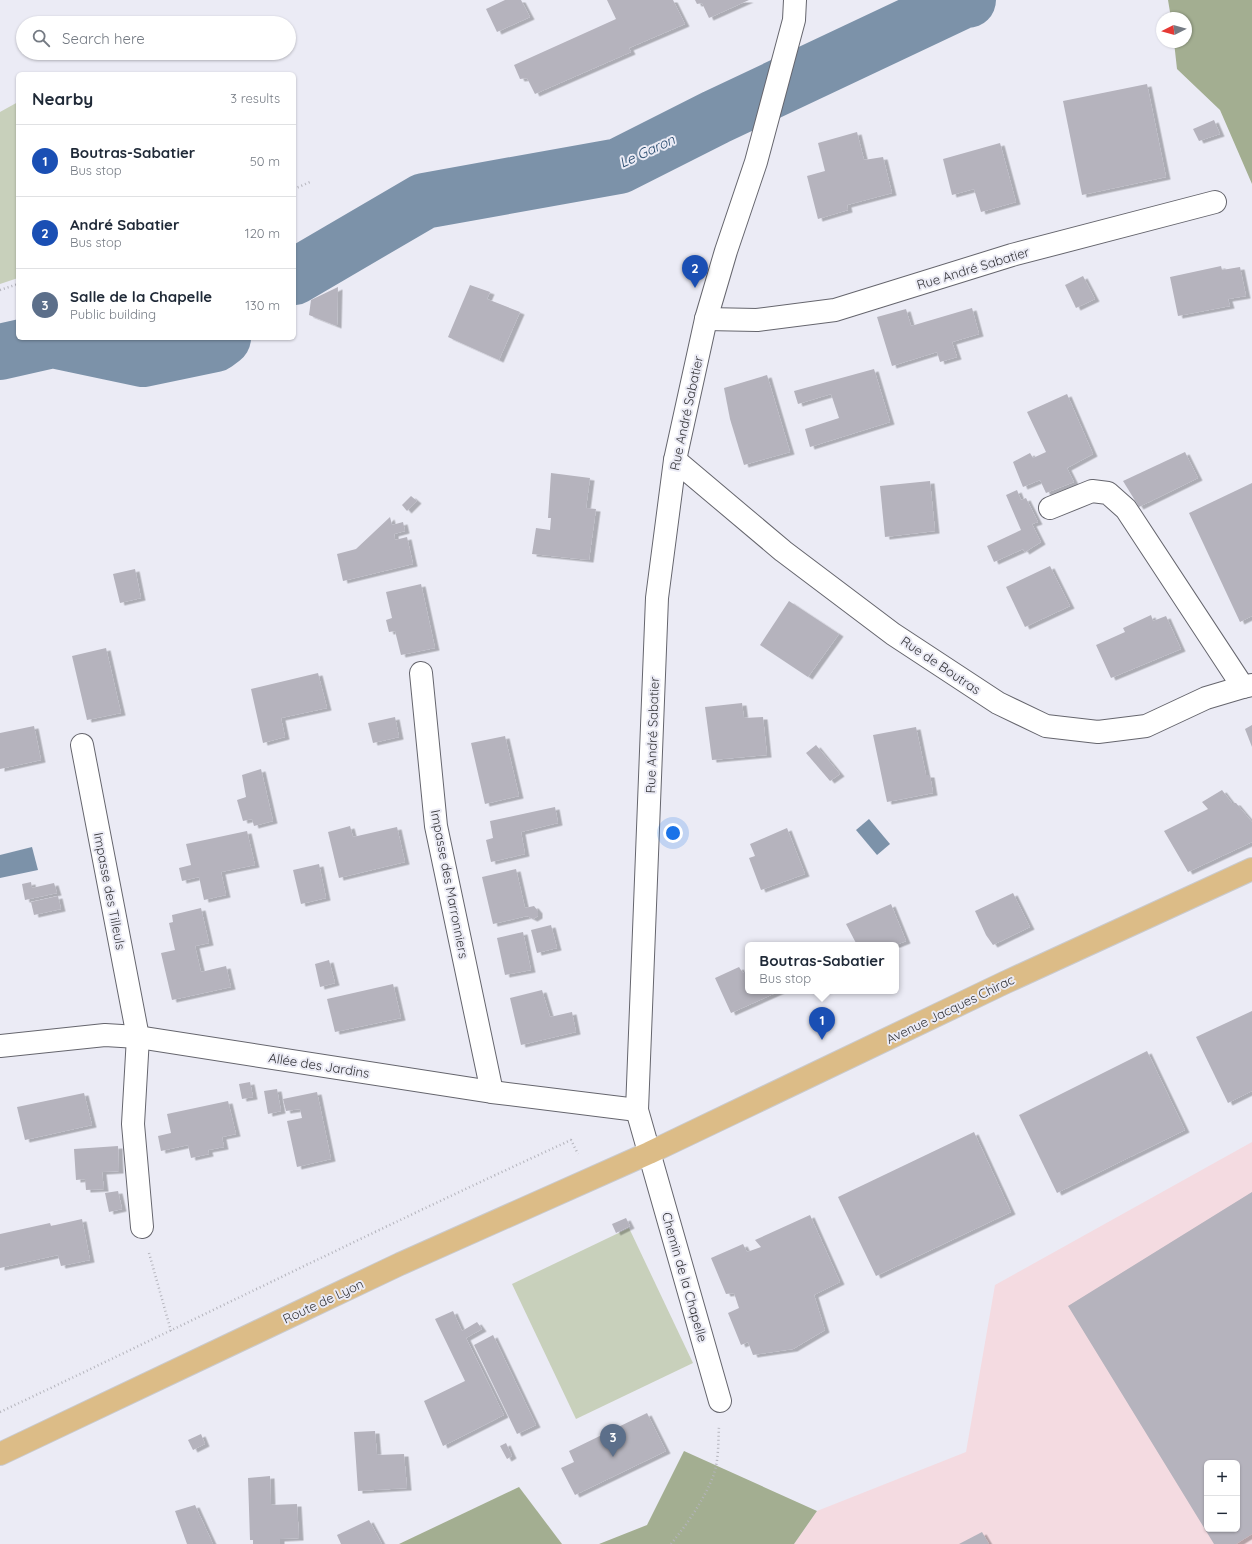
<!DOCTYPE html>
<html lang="en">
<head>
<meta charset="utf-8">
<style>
  body { margin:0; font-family:Quicksand,sans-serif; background:#f6f6f7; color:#1f2937 }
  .controls { position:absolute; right:12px; bottom:12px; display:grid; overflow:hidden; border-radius:6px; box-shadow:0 1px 3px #0004 }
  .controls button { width:36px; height:36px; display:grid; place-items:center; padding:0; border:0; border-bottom:1px solid #e0e1e3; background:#fff; color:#1f2937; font:20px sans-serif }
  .compass { position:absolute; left:1156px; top:12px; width:36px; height:36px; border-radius:50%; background:#fff; box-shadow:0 1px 3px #0004; rotate:264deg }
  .you { position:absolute; left:673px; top:833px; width:14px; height:14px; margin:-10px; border:3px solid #fff; border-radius:50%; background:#1a73e8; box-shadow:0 0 0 6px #1a73e833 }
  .badge { display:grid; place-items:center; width:26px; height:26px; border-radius:50%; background:#0b8043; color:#fff; font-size:13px; font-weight:700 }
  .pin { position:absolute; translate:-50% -33px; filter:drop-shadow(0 1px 2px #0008) }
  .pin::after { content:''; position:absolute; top:21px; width:14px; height:12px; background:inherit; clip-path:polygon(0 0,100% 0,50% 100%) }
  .popup { position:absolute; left:745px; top:942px; width:154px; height:52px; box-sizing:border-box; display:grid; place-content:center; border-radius:6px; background:#fff; filter:drop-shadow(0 1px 3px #0005); font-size:13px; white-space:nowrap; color:#747a83 }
  .popup b { font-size:15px; color:#1f2937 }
  .popup::after { content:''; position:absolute; left:50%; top:100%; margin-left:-8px; border:8px solid transparent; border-top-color:#fff }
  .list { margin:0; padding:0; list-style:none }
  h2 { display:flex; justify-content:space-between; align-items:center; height:52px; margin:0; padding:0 16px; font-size:17px }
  h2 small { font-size:13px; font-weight:400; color:#747a83 }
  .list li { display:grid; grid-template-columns:26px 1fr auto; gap:12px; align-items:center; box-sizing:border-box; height:72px; padding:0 16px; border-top:1px solid #e0e1e3 }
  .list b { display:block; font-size:15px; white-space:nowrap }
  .list p { margin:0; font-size:13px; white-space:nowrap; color:#747a83 }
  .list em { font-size:13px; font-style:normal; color:#747a83 }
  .icon { flex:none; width:22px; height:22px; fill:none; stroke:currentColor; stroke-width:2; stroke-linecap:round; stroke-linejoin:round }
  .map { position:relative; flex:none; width:1252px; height:1544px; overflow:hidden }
  .search { position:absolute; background:#fff; box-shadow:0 1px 3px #0004; left:16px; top:16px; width:280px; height:44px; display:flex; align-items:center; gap:10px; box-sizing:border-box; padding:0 14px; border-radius:22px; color:#747a83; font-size:15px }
  .panel { position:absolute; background:#fff; box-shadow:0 1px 3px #0004; left:16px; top:72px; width:280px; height:268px; border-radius:6px }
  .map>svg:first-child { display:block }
  .industrial { fill:#f4dbe1; fill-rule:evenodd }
  .green { fill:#c8d0bb }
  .forest { fill:#a3ae91 }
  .water { fill:#7c92a9 }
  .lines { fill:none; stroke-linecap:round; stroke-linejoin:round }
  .river { stroke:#7c92a9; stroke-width:56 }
  .building { fill:#b5b3bd; fill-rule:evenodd; filter:url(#shadow) }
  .minor-casing { stroke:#65656d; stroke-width:24 }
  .major-casing { stroke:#cacacc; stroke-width:24 }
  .path { stroke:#b4b4bc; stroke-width:2.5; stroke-dasharray:1 3; stroke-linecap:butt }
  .minor { stroke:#fff; stroke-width:22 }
  .major { stroke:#dcbc87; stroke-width:22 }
  .labels { text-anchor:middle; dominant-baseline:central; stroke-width:4; stroke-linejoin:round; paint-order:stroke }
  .street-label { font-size:13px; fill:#353539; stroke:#ebebf5 }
  .water-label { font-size:14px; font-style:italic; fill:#274a6d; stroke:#ebebf5 }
</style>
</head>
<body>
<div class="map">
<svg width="1252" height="1544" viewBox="0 0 1252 1544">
  <defs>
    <filter id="shadow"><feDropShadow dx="4.5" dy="2.5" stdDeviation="0" flood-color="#0004"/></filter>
  </defs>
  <rect width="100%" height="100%" fill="#ebebf5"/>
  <path class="industrial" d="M1252,1142V1544H794L817,1511L966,1452L995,1285ZM1207,1463H1237V1529H1207Z"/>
  <g class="green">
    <polygon points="18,102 18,278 0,284 0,112"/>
    <polygon points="629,1228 693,1363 576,1419 512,1284"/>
  </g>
  <g class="forest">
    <polygon points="1168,0 1252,0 1252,184 1220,110 1177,69 1174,42 1186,42 1186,18 1171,18"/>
    <polygon points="684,1451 817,1511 794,1544 599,1544 647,1525"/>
    <polygon points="519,1487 562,1544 399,1544"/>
  </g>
  <g class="water">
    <polygon points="869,819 890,844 877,855 856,830"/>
    <polygon points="32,847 38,870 0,878 0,855"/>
  </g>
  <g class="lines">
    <g class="river">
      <polyline points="294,277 424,201 619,166 716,117 964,0 968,0"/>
      <polyline points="0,352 53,340 143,359 215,344 223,338"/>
    </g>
  </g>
  <g class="building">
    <polygon points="505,0 521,0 530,17 497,32 486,9"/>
    <polygon points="607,0 673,0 685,24 629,48 631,52 535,94 527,78 520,79 514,65 616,19"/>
    <polygon points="695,0 749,0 709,18 702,3 697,4"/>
    <polygon points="1147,84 1166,177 1082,195 1063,101"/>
    <polygon points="1214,120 1220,134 1199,141 1193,129"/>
    <polygon points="857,132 864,160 883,157 892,193 847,205 848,210 818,219 807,176 825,171 818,143"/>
    <polygon points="1000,143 1016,202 981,212 974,189 952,195 943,159"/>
    <polygon points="1221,266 1222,270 1240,267 1246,296 1228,299 1230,306 1178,316 1170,277"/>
    <polygon points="1083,276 1095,299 1076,308 1065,285"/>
    <polygon points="470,285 490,292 487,299 520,312 499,360 448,337"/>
    <polygon points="338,287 337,326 309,315 311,300"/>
    <polygon points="972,308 979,334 952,342 957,357 940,362 937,352 892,366 877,317 906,309 911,326"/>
    <polygon points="874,369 890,422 810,447 805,429 839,418 831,394 798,404 794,391"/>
    <polygon points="767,375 790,452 744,465 730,419 724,388"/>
    <polygon points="1067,394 1093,454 1067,468 1074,482 1046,493 1040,480 1023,487 1013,462 1030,453 1033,458 1046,452 1027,412"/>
    <polygon points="1185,452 1198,478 1139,507 1123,481"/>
    <polygon points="551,473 590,478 586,508 596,509 589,560 532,554 536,528 550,530 551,518 548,518"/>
    <polygon points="930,481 935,531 885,537 880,486"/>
    <polygon points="1252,483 1252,616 1240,622 1189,513"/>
    <polygon points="1017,490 1021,500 1026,498 1038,522 1032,524 1041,542 1025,552 1023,549 994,562 987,546 1021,530 1006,495"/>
    <polygon points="411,496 417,501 407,511 402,505"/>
    <polygon points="390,517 392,525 403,522 405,531 394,534 395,540 407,537 413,564 343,581 337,554 356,549"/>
    <polygon points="1050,566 1070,606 1025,627 1006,587"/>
    <polygon points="135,569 141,598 120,603 113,574"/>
    <polygon points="421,584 435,648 401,655 395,631 389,632 386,620 392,618 386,592"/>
    <polygon points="789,601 839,634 808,677 760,645"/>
    <polygon points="1151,615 1153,621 1166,616 1181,649 1111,678 1096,645 1125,632 1123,628"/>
    <polygon points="106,648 121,713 87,720 72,656"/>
    <polygon points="318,673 327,708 281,718 285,737 263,743 251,689"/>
    <polygon points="742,703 744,718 763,717 767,755 712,760 705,707"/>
    <polygon points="395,717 399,737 373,743 368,723"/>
    <polygon points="1252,725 1252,747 1245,729"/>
    <polygon points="34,726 41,760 0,769 0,733"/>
    <polygon points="916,727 926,775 930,775 933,793 887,802 873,735"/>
    <polygon points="505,736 519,796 485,804 471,743"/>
    <polygon points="816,745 840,774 830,781 806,753"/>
    <polygon points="261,769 273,821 254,826 252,819 243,821 237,800 246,797 242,775"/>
    <polygon points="1222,790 1232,803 1236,803 1252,822 1252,842 1188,872 1164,831 1208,809 1202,802"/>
    <polygon points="555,807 558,823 521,832 525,854 491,862 486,840 493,838 490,821"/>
    <polygon points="350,826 353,837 397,827 405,862 339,878 328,832"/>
    <polygon points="787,828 805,874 761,890 749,858 755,856 750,844"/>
    <polygon points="247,831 255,865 221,872 226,895 204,900 199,877 182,881 179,868 191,865 186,844"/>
    <polygon points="319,864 326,898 301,904 293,870"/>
    <polygon points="516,869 525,908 534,906 538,911 538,916 533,919 527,916 493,924 482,877"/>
    <polygon points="31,882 32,888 54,883 57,893 25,900 22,884"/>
    <polygon points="1013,893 1030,927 993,945 986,935 975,911"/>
    <polygon points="58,896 61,909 34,915 31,902"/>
    <polygon points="891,904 906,941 896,945 857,945 846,924"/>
    <polygon points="201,908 209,943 195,946 201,972 226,966 231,987 172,1000 161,953 175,950 169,923 173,922 172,915"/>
    <polygon points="551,925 557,948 537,953 531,930"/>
    <polygon points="523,932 531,970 505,975 497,938"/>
    <polygon points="329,960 335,983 320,987 315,964"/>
    <polygon points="739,967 743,973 748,970 748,991 780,991 731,1013 715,978"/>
    <polygon points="393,984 401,1018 335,1032 327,999"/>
    <polygon points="542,990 550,1017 572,1012 576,1032 521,1045 510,998"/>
    <polygon points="1252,1011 1252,1091 1228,1103 1196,1037"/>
    <polygon points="1147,1051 1185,1130 1057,1193 1019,1115"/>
    <polygon points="250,1082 253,1097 242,1099 239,1084"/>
    <polygon points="277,1089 281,1111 268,1114 264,1091"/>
    <polygon points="317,1092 331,1159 297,1167 287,1121 302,1118 300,1109 286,1111 283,1099"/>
    <polygon points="84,1093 92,1125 25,1140 17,1107"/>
    <polygon points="228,1101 236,1134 222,1137 224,1147 208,1150 209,1154 191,1158 188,1145 161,1151 158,1136 171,1133 167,1114"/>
    <polygon points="974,1132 1011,1212 876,1276 838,1197"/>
    <polygon points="118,1146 119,1171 102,1172 104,1189 86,1190 85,1179 76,1180 74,1149"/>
    <polygon points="118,1191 122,1209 109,1212 105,1193"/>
    <path d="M1252,1192V1534L1236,1544H1214L1068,1306ZM1207,1463H1237V1529H1207Z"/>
    <polygon points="810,1215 840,1282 814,1295 825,1330 793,1349 753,1355 748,1342 741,1345 728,1313 739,1308 734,1293 726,1294 711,1258 743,1244 747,1252 761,1247 755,1240"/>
    <polygon points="626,1218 630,1226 616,1233 612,1224"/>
    <polygon points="82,1219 90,1260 61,1266 58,1255 0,1268 0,1234 50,1223 51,1226"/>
    <polygon points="453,1311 462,1331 477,1322 482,1329 466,1338 504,1415 443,1446 424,1401 465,1381 435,1319"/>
    <polygon points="493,1335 536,1425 517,1434 474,1345"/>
    <polygon points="647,1413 666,1451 575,1495 561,1468 574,1462 569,1451"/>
    <polygon points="375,1431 377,1455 404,1454 407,1488 358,1491 354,1432"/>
    <polygon points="201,1434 205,1444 193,1450 188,1440"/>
    <polygon points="506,1443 512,1456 507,1459 500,1446"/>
    <polygon points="270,1476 271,1505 297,1504 299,1538 280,1539 280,1544 253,1544 253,1540 250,1540 248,1478"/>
    <polygon points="195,1505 213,1544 187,1544 175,1511"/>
    <polygon points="369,1520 382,1544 341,1544 337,1535"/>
    <polygon points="982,1532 989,1544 959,1544"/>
  </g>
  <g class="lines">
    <g class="minor-casing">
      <g id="minor">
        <polyline points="706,319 757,320 835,310 1012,255 1215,202"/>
        <polyline points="675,460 783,551 893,634 998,703 1046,726 1098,732 1146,726 1206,698 1243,687 1252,685"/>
        <polyline points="1050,508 1092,491 1108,493 1126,509 1243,687"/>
        <polyline points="421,673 436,826 492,1092"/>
        <polyline points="82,745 138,1037 133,1124 142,1227"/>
        <polyline points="0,1046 105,1035 138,1037 492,1092 637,1110"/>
        <polyline points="720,1401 637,1110 657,598 675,460 706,319 726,251 756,162 794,20 795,0"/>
      </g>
    </g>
    <g class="major-casing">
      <polyline id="major" points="0,1454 400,1264 649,1153 1004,983 1252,869"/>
    </g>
    <g class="path">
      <polyline points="294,189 310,182"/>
      <polyline points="0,290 18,284"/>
      <polyline points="149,1253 171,1331"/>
      <path d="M0,1412C191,1322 379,1228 571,1140L578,1154"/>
      <path d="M671,1544C687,1524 702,1503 712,1479C719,1463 718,1444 719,1427"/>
    </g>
    <use href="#minor" class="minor"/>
    <use href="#major" class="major"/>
  </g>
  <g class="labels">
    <g class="street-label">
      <text transform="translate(973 268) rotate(-17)">Rue André Sabatier</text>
      <text transform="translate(686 413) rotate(-78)">Rue André Sabatier</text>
      <text transform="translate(941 665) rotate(34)">Rue de Boutras</text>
      <text transform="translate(652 735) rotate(-88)">Rue André Sabatier</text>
      <text transform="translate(450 884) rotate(79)">Impasse des Marronniers</text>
      <text transform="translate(110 891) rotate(79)">Impasse des Tilleuls</text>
      <text transform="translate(950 1009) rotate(-26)">Avenue Jacques Chirac</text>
      <text transform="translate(319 1065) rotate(9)">Allée des Jardins</text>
      <text transform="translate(685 1277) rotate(74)">Chemin de la Chapelle</text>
      <text transform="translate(323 1301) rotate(-25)">Route de Lyon</text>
    </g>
    <g class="water-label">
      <text transform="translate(647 151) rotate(-25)">Le Garon</text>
    </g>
  </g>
</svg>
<div class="controls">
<button>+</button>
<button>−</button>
</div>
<svg class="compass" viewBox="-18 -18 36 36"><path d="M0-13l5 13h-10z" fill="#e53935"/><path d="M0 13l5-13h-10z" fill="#747a83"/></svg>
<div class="you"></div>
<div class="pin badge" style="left:822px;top:1040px;background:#1a4fb4">1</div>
<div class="popup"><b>Boutras-Sabatier</b>Bus stop</div>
<div class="pin badge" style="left:695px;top:288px;background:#1a4fb4">2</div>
<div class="pin badge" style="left:613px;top:1457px;background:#5c6f8a">3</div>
<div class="search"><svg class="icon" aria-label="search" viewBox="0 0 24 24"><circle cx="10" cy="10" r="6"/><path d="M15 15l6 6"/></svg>Search here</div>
<section class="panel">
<h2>Nearby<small>3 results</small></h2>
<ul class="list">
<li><span class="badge" style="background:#1a4fb4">1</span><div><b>Boutras-Sabatier</b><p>Bus stop</p></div><em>50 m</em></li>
<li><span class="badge" style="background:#1a4fb4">2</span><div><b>André Sabatier</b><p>Bus stop</p></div><em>120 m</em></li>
<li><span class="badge" style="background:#5c6f8a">3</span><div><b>Salle de la Chapelle</b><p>Public building</p></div><em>130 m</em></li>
</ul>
</section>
</div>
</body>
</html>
